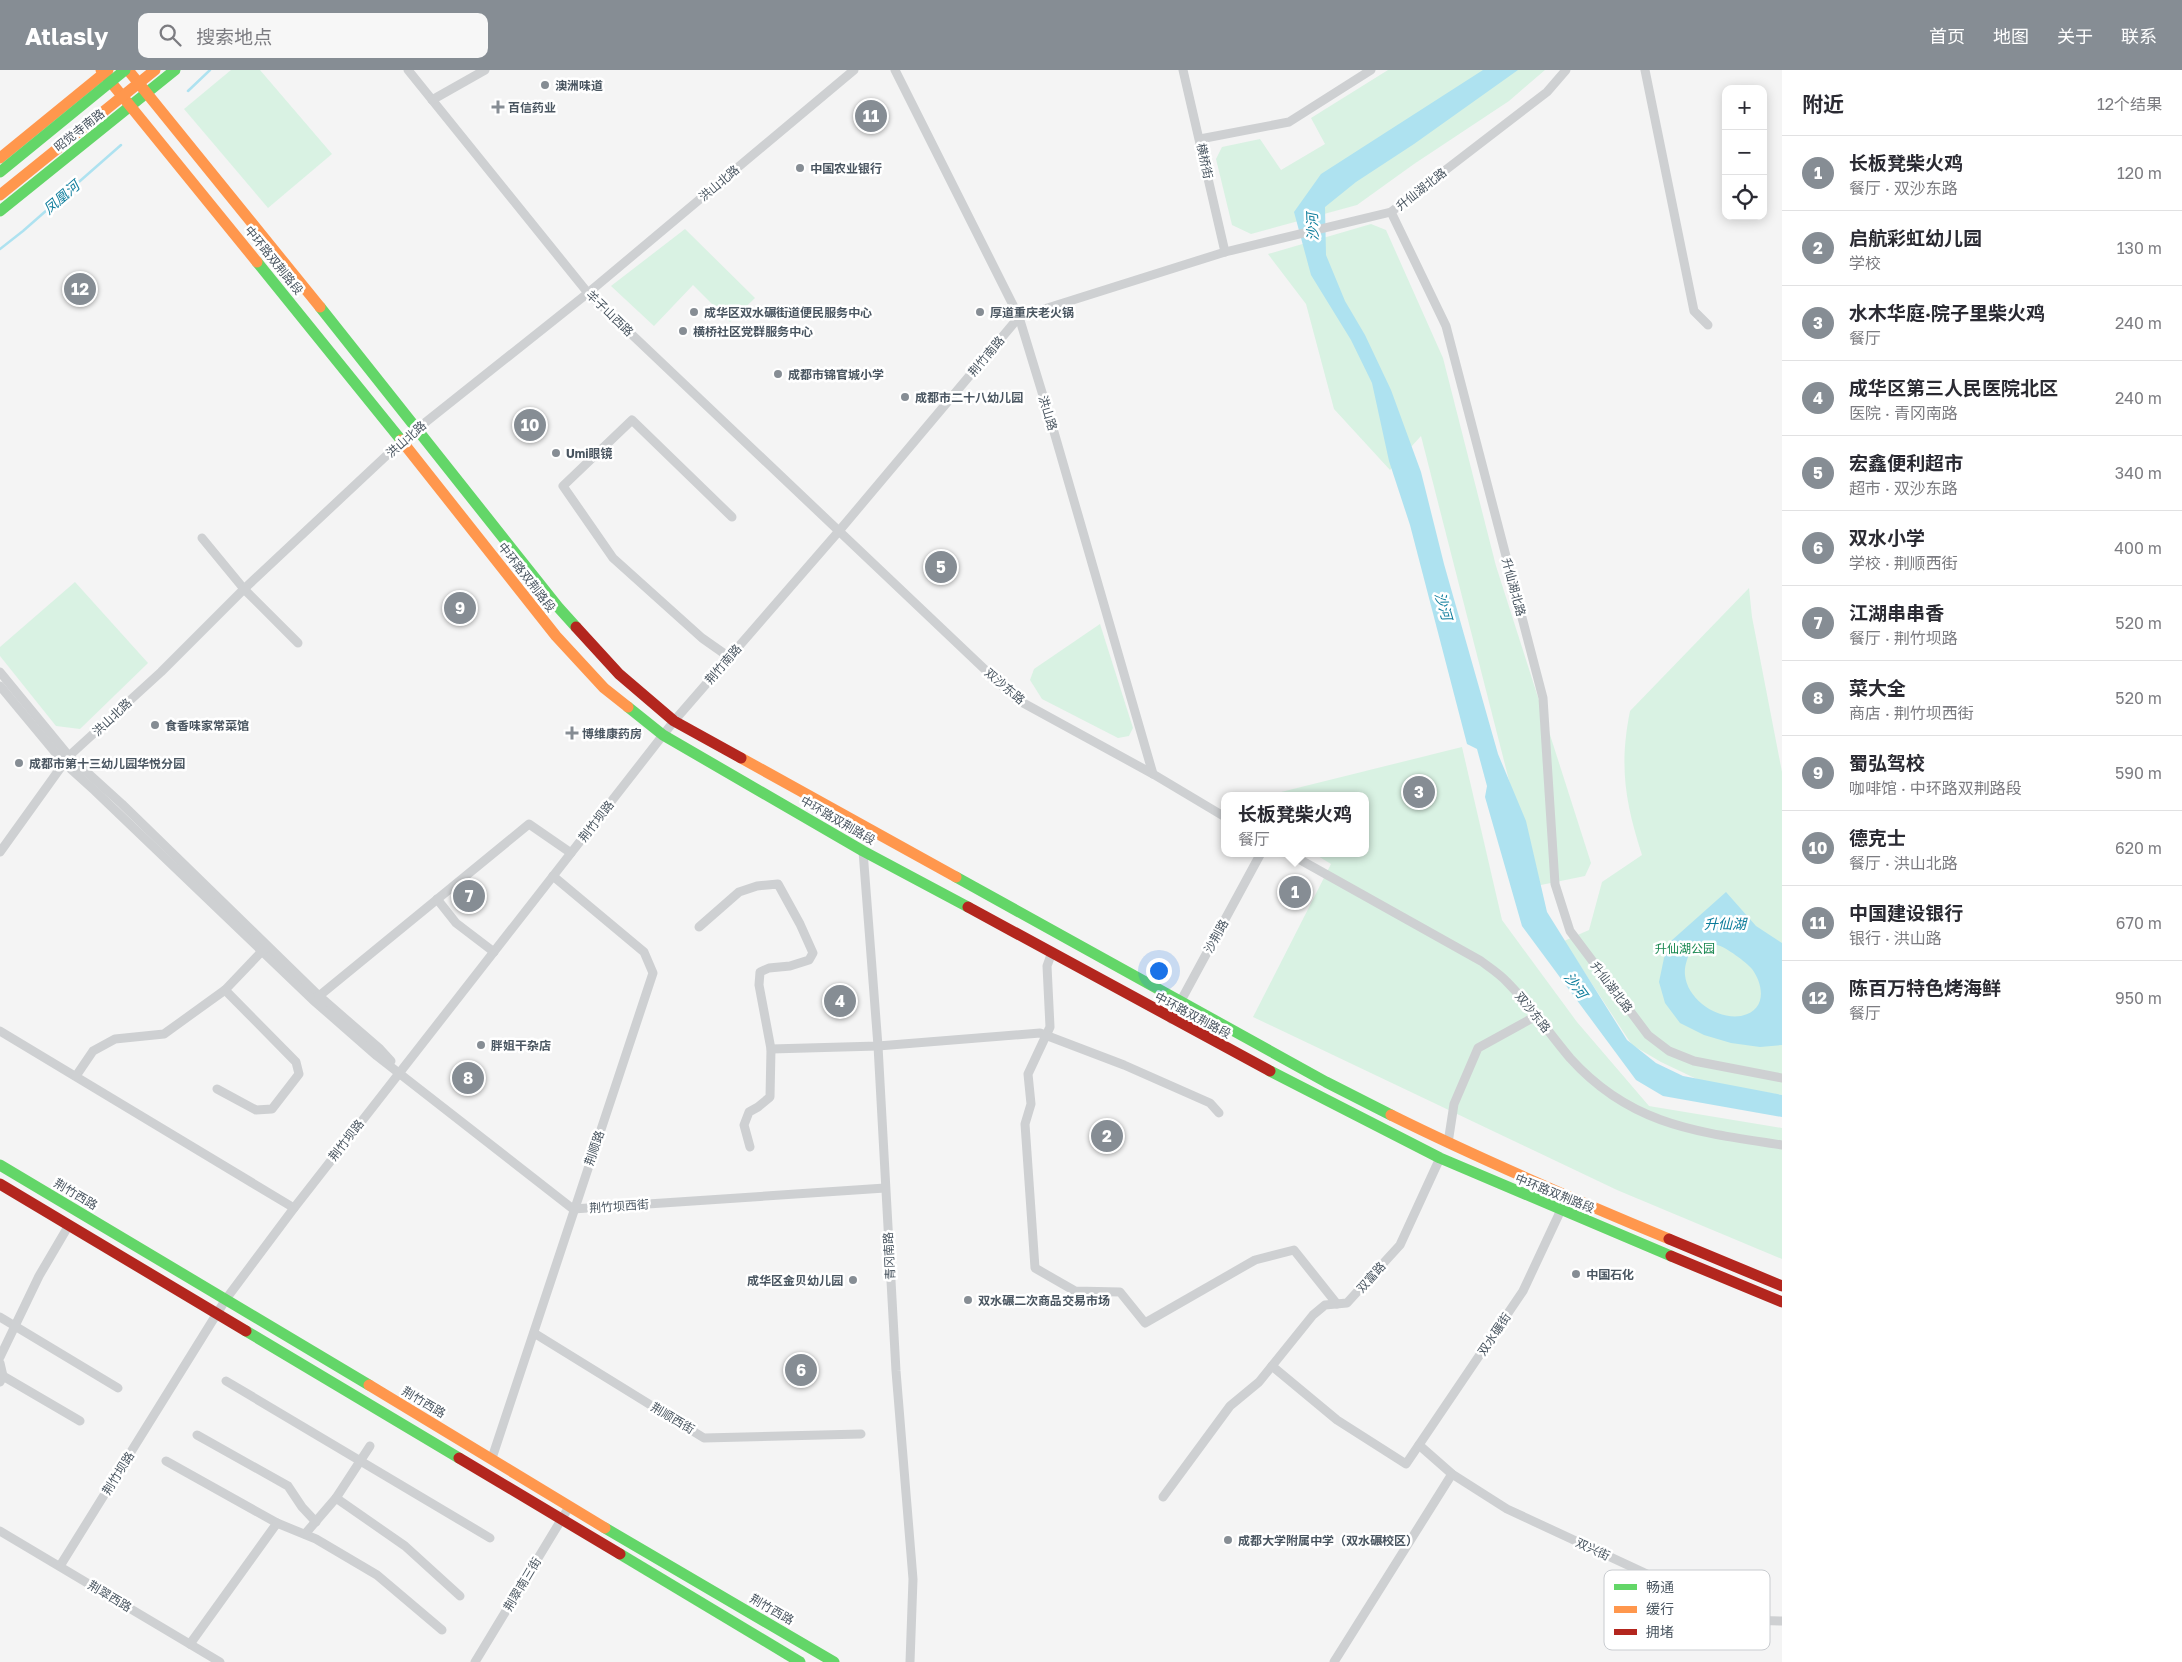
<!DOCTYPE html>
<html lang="zh">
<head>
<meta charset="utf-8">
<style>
  body { margin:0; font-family:"Golos Text","Noto Sans SC",sans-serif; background:#f7f7f7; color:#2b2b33 }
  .controls { position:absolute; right:15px; top:15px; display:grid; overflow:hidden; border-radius:10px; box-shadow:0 2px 12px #0003 }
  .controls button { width:45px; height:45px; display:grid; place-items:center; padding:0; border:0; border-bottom:1px solid #e1e1e2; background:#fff; color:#2b2b33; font:25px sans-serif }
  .you { position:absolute; left:1158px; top:900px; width:18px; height:18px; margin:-12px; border:4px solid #fff; border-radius:50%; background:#1a73e8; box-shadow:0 0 0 8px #1a73e833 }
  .badge { display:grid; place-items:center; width:32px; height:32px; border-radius:50%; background:#868d94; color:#fff; font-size:16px; font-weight:700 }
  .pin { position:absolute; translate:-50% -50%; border:2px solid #fff; box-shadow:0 1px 5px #0006 }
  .popup { position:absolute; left:1221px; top:722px; width:148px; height:65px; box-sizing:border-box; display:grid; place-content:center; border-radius:10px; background:#fff; filter:drop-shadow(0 1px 4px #0005); font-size:16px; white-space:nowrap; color:#7c7c81 }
  .popup b { font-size:19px; color:#2b2b33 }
  .popup::after { content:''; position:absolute; left:50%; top:100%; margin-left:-10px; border:10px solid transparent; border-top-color:#fff }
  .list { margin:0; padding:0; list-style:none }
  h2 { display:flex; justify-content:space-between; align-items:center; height:65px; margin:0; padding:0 20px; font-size:21px }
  h2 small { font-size:16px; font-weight:400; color:#7c7c81 }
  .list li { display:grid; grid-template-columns:32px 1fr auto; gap:15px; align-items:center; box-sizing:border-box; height:75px; padding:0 20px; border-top:1px solid #e1e1e2 }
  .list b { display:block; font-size:19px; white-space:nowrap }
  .list p { margin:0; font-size:16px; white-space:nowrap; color:#7c7c81 }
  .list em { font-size:16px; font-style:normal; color:#7c7c81 }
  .icon { flex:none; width:28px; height:28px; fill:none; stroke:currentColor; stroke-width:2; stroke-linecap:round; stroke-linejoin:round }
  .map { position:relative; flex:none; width:1782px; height:1592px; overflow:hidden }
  header { display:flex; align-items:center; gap:30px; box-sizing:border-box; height:70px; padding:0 25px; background:#868d94; color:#fff }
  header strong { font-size:24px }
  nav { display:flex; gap:28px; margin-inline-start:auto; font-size:18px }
  .search { width:350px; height:45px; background:#f7f7f7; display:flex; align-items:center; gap:12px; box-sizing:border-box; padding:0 18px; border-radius:10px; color:#7c7c81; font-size:19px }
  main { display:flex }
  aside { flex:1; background:#fff }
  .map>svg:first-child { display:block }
  .green { fill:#d9f2e3 }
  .water { fill:#aee2f0; fill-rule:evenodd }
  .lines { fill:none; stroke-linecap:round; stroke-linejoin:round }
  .stream { stroke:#aee2f0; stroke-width:2.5 }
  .street { stroke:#ced0d2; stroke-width:9 }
  .fast { stroke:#63d668; stroke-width:11 }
  .slow { stroke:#ff974d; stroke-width:11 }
  .jam { stroke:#b3261e; stroke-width:11 }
  .fast-bridge { stroke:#63d668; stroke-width:11 }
  .slow-bridge { stroke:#ff974d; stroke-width:11 }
  .poi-dot { fill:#868d94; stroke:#fff; stroke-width:2 }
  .labels { text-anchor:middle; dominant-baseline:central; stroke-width:5; stroke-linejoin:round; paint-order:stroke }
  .poi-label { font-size:12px; font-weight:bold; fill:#4a5661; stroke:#fff; text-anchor:start }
  .street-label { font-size:12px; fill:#4a5661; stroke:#fff }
  .park-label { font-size:12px; fill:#17864f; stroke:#fff }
  .water-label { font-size:14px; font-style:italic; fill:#0c7c9b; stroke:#fff }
  .key { fill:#fff; stroke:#c9ccd0; stroke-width:1 }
  .key-label { font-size:14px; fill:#4a5661 }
</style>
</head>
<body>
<header>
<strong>Atlasly</strong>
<div class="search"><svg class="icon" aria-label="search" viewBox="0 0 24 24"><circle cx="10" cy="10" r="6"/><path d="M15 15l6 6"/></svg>搜索地点</div>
<nav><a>首页</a><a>地图</a><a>关于</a><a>联系</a></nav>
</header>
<main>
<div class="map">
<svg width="1782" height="1592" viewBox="0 0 1782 1592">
  <rect width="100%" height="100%" fill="#f4f4f4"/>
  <g class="green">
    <polygon points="231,0 260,0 332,84 268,138 184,39"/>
    <polygon points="1388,0 1545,0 1509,31 1414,94 1357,135 1251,164 1232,155 1216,89 1222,77 1260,69 1281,100 1325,74 1311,48"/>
    <polygon points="1371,154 1386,160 1443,288 1496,496 1591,793 1585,806 1536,816 1421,366 1390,400 1334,339 1306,234 1268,184"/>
    <polygon points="685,159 755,228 730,252 693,215 654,256 611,216"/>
    <polygon points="75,512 148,593 80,659 56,656 0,586 0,577"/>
    <path d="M1749,518L1752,547L1782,702V1025L1703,1012L1661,992L1632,975L1564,871L1589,860L1602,812L1642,785C1625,732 1619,696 1630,641Z"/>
    <polygon points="1100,554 1133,658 1129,666 1118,668 1042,629 1030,610 1034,599"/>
    <polygon points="1462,677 1502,850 1577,952 1649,1036 1782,1058 1782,1189 1617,1120 1253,947 1331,794 1313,783 1365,783 1365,726 1265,726"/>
  </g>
  <g class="water">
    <polygon points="1483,0 1518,0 1414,74 1356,112 1325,137 1326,185 1345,231 1365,265 1391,320 1421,402 1444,494 1498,684 1526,751 1547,842 1627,970 1656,993 1683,1006 1782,1025 1782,1047 1663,1026 1636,1010 1522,856 1485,727 1487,716 1477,679 1467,674 1410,455 1389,391 1372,313 1351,270 1311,205 1294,142 1321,104"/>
    <path d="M1726,822L1756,856L1782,873V975L1760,977L1731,973L1704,965L1680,953L1665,933L1659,912L1664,888L1671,871ZM1702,874C1707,874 1713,874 1717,875C1726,877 1746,892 1752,899C1764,915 1767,941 1741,946C1717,950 1687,929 1685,905C1684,896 1688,887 1691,879Z"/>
  </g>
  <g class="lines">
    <g class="stream">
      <polyline points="188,21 210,0"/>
      <polyline points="0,179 23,161 121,75"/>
    </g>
    <g class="street">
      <polyline points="408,0 588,223 1016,629 1153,704 1225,747"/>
      <polyline points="895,0 1019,247 1052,355 1153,704"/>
      <polyline points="1183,0 1225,182"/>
      <polyline points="1645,0 1694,241 1708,255"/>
      <polyline points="432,30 485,0"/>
      <polyline points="1200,69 1289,52 1371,0"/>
      <polyline points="1391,142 1446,256 1543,628 1555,814 1570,861 1648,965 1669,981 1694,991 1782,1008"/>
      <polyline points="202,468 244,519 298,573"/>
      <polyline points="729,587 702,568 613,488 563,416 632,350 732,447"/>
      <polyline points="0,602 69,686 122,734 319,926 380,979 391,991"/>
      <polyline points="0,616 64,693 95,721 313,930 377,986 573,1139 885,1118"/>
      <polyline points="863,781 878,976 896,1301 913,1509 910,1592"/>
      <polyline points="0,782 69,686 161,602 244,519 402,371 588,223 854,0"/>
      <path d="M1288,783L1481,891C1489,897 1500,904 1507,912C1530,935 1549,963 1570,988C1631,1056 1698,1062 1782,1075"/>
      <polyline points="437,829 456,853 494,882"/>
      <polyline points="699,857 739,822 757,816 778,814 800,854 813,883 809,890 790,896 769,898 760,902 759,915 771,979 770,1027 758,1037 749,1042 744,1055 750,1077"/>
      <polyline points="1052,882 1047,896 1050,957 1028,1004 1031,1034 1025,1054 1035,1198 1075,1221 1120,1222 1145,1253 1255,1190 1294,1180 1337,1234"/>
      <polyline points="319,926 529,754 571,783"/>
      <polyline points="1171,949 1261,783"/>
      <polyline points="0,961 294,1138"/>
      <polyline points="771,979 878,976 1040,963 1124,995 1210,1033 1219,1043"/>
      <polyline points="76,1006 93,981 115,969 164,964 225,920 265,878"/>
      <polyline points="217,1019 256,1040 272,1039 299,1004 296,992 225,920"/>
      <polyline points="1448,1073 1454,1034 1478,978 1536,946"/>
      <polyline points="0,1247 118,1318"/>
      <polyline points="534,1263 704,1368 861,1364"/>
      <polyline points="0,1287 39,1206 69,1155"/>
      <polyline points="0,1293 3,1306 0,1312"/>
      <polyline points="1272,1296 1337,1350 1406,1394 1523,1221 1567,1127"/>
      <polyline points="3,1306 80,1351"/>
      <polyline points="226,1311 490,1468"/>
      <polyline points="197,1365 288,1416 302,1437 316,1452"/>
      <polyline points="1419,1375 1452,1404 1507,1439 1746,1550 1782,1551"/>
      <polyline points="492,1388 653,903 644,882 553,806"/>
      <polyline points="166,1391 277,1453 190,1574"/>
      <polyline points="1163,1427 1230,1336 1259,1312 1313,1245 1325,1235 1347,1233 1400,1175 1440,1088"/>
      <polyline points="336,1428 370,1376"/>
      <polyline points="277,1453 316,1469 377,1505 442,1560"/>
      <polyline points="0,1461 220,1592"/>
      <polyline points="305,1464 336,1428 405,1476 460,1526"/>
      <polyline points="60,1496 226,1229 294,1138 674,651 839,461 1019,247 1225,182 1391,142 1547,22 1566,0"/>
      <polyline points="475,1592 569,1437"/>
      <polyline points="1334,1592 1452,1404"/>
    </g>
    <g class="fast">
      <polyline points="0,141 175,0"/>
      <polyline points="257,192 401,370"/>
      <polyline points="320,237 558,537 576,557"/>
      <polyline points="628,637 663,665 863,781 968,837"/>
      <polyline points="956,807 1326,1012 1391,1045"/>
      <polyline points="1270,1001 1440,1088 1671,1186"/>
      <polyline points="0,1095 369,1315"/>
      <polyline points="246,1261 459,1388"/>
      <polyline points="605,1458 834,1592"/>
      <polyline points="620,1484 800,1592"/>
    </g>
    <g class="slow">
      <polyline points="101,0 257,192"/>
      <polyline points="128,0 320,237"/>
      <polyline points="0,88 108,0"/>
      <polyline points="401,370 556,566 604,618 628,637"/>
      <polyline points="741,688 956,807"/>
      <path d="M1391,1045C1482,1090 1575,1130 1669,1169"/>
      <polyline points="369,1315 605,1458"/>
    </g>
    <g class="jam">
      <polyline points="576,557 619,604 674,651 741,688"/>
      <polyline points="968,837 1270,1001"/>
      <polyline points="0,1114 246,1261"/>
      <polyline points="1669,1169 1782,1216"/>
      <polyline points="1671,1186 1782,1232"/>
      <polyline points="459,1388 620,1484"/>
    </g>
    <polyline class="fast-bridge" points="0,102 125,0"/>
    <polyline class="slow-bridge" points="0,125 155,0"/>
  </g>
  <g class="poi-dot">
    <circle cx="545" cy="15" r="5"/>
    <path d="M495.5 29.5h5v5h5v5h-5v5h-5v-5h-5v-5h5z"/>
    <circle cx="800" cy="98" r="5"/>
    <circle cx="694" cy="242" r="5"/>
    <circle cx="980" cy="242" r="5"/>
    <circle cx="683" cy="261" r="5"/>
    <circle cx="778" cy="304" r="5"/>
    <circle cx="905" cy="327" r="5"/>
    <circle cx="556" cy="383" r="5"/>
    <circle cx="155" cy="655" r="5"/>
    <path d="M569.5 655.5h5v5h5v5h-5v5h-5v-5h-5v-5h5z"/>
    <circle cx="19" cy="693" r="5"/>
    <circle cx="481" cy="975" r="5"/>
    <circle cx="1576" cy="1204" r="5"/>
    <circle cx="853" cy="1210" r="5"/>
    <circle cx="968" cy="1230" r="5"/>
    <circle cx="1228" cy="1470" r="5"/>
  </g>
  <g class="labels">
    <g class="poi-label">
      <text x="555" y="15">澳洲味道</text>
      <text x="508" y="37">百信药业</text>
      <text x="810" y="98">中国农业银行</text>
      <text x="704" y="242">成华区双水碾街道便民服务中心</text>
      <text x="990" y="242">厚道重庆老火锅</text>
      <text x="693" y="261">横桥社区党群服务中心</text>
      <text x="788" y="304">成都市锦官城小学</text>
      <text x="915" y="327">成都市二十八幼儿园</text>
      <text x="566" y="383">Umi眼镜</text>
      <text x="165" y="655">食香味家常菜馆</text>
      <text x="582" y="663">博维康药房</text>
      <text x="29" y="693">成都市第十三幼儿园华悦分园</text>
      <text x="491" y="975">胖姐干杂店</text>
      <text x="1586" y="1204">中国石化</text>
      <text x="843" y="1210" text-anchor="end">成华区金贝幼儿园</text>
      <text x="978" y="1230">双水碾二次商品交易市场</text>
      <text x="1238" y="1470">成都大学附属中学（双水碾校区）</text>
    </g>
    <g class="street-label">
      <text transform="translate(79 60) rotate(-38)">昭觉寺南路</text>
      <text transform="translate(1205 91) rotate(78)">横桥街</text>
      <text transform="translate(719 113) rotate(-40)">洪山北路</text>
      <text transform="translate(1421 119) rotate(-38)">升仙湖北路</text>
      <text transform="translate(274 190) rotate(51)">中环路双荆路段</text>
      <text transform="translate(610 243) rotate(44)">羊子山西路</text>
      <text transform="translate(986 286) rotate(-50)">荆竹南路</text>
      <text transform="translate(1048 343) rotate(73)">洪山路</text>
      <text transform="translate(406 369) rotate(-41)">洪山北路</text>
      <text transform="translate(527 507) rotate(52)">中环路双荆路段</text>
      <text transform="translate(1514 517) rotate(75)">升仙湖北路</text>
      <text transform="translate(723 594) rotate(-49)">荆竹南路</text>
      <text transform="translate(1005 616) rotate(40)">双沙东路</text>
      <text transform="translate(112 647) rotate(-43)">洪山北路</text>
      <text transform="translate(838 750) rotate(30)">中环路双荆路段</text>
      <text transform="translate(596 751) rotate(-52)">荆竹坝路</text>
      <text transform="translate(1216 866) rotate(-61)">沙荆路</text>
      <text transform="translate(1612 917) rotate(53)">升仙湖北路</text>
      <text transform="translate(1533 942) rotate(51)">双沙东路</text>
      <text transform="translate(1193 945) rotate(28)">中环路双荆路段</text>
      <text transform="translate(346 1070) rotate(-52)">荆竹坝路</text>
      <text transform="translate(594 1078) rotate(-71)">荆顺路</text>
      <text transform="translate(1555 1123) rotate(22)">中环路双荆路段</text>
      <text transform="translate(76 1124) rotate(31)">荆竹西路</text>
      <text transform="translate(619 1136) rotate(-4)">荆竹坝西街</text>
      <text transform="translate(889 1186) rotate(-93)">青冈南路</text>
      <text transform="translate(1371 1207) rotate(-48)">双富路</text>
      <text transform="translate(1494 1264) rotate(-56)">双水碾街</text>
      <text transform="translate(424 1332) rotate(31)">荆竹西路</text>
      <text transform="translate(673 1348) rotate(31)">荆顺西街</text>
      <text transform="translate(118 1403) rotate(-58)">荆竹坝路</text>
      <text transform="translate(1593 1479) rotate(25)">双兴街</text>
      <text transform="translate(522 1514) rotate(-59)">荆翠南三街</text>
      <text transform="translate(110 1526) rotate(31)">荆翠西路</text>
      <text transform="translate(772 1539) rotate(30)">荆竹西路</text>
    </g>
    <g class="park-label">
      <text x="1685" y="878">升仙湖公园</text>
    </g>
    <g class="water-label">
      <text transform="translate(61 127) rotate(-41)">凤凰河</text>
      <text transform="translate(1312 157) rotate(-92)">沙河</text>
      <text transform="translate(1444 536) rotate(74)">沙河</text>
      <text x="1725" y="853">升仙湖</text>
      <text transform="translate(1576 915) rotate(54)">沙河</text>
    </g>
  </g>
  <rect x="1604" y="1500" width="166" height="80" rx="8" class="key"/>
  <rect x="1614" y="1514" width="23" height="6" fill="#63d668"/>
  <rect x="1614" y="1536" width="23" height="7" fill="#ff974d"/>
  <rect x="1614" y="1559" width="23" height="6" fill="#b3261e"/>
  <g class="key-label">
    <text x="1646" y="1522">畅通</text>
    <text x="1646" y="1544">缓行</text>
    <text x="1646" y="1567">拥堵</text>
  </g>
</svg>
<div class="controls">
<button>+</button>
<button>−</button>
<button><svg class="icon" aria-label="locate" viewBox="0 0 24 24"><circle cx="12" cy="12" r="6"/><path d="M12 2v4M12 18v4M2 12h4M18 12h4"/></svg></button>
</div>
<div class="you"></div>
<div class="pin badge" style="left:1295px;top:822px">1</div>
<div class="popup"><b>长板凳柴火鸡</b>餐厅</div>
<div class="pin badge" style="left:1107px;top:1066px">2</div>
<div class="pin badge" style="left:1419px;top:722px">3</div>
<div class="pin badge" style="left:840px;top:931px">4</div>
<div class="pin badge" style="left:941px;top:497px">5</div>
<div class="pin badge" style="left:801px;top:1300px">6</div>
<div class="pin badge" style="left:469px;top:826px">7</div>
<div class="pin badge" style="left:468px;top:1008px">8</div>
<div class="pin badge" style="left:460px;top:538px">9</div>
<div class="pin badge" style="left:530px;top:355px">10</div>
<div class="pin badge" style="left:871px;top:46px">11</div>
<div class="pin badge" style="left:80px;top:219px">12</div>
</div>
<aside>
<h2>附近<small>12个结果</small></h2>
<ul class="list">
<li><span class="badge">1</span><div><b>长板凳柴火鸡</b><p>餐厅 · 双沙东路</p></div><em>120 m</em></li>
<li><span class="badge">2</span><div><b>启航彩虹幼儿园</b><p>学校</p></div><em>130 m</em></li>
<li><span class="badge">3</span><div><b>水木华庭·院子里柴火鸡</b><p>餐厅</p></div><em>240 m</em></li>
<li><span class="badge">4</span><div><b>成华区第三人民医院北区</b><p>医院 · 青冈南路</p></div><em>240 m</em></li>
<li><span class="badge">5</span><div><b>宏鑫便利超市</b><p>超市 · 双沙东路</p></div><em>340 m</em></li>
<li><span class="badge">6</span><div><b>双水小学</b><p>学校 · 荆顺西街</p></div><em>400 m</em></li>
<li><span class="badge">7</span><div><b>江湖串串香</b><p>餐厅 · 荆竹坝路</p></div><em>520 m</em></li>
<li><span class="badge">8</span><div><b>菜大全</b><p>商店 · 荆竹坝西街</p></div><em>520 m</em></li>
<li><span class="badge">9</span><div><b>蜀弘驾校</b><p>咖啡馆 · 中环路双荆路段</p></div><em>590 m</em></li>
<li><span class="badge">10</span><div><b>德克士</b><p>餐厅 · 洪山北路</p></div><em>620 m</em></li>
<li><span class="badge">11</span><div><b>中国建设银行</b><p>银行 · 洪山路</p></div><em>670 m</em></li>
<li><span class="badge">12</span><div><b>陈百万特色烤海鲜</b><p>餐厅</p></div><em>950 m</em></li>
</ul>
</aside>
</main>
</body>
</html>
